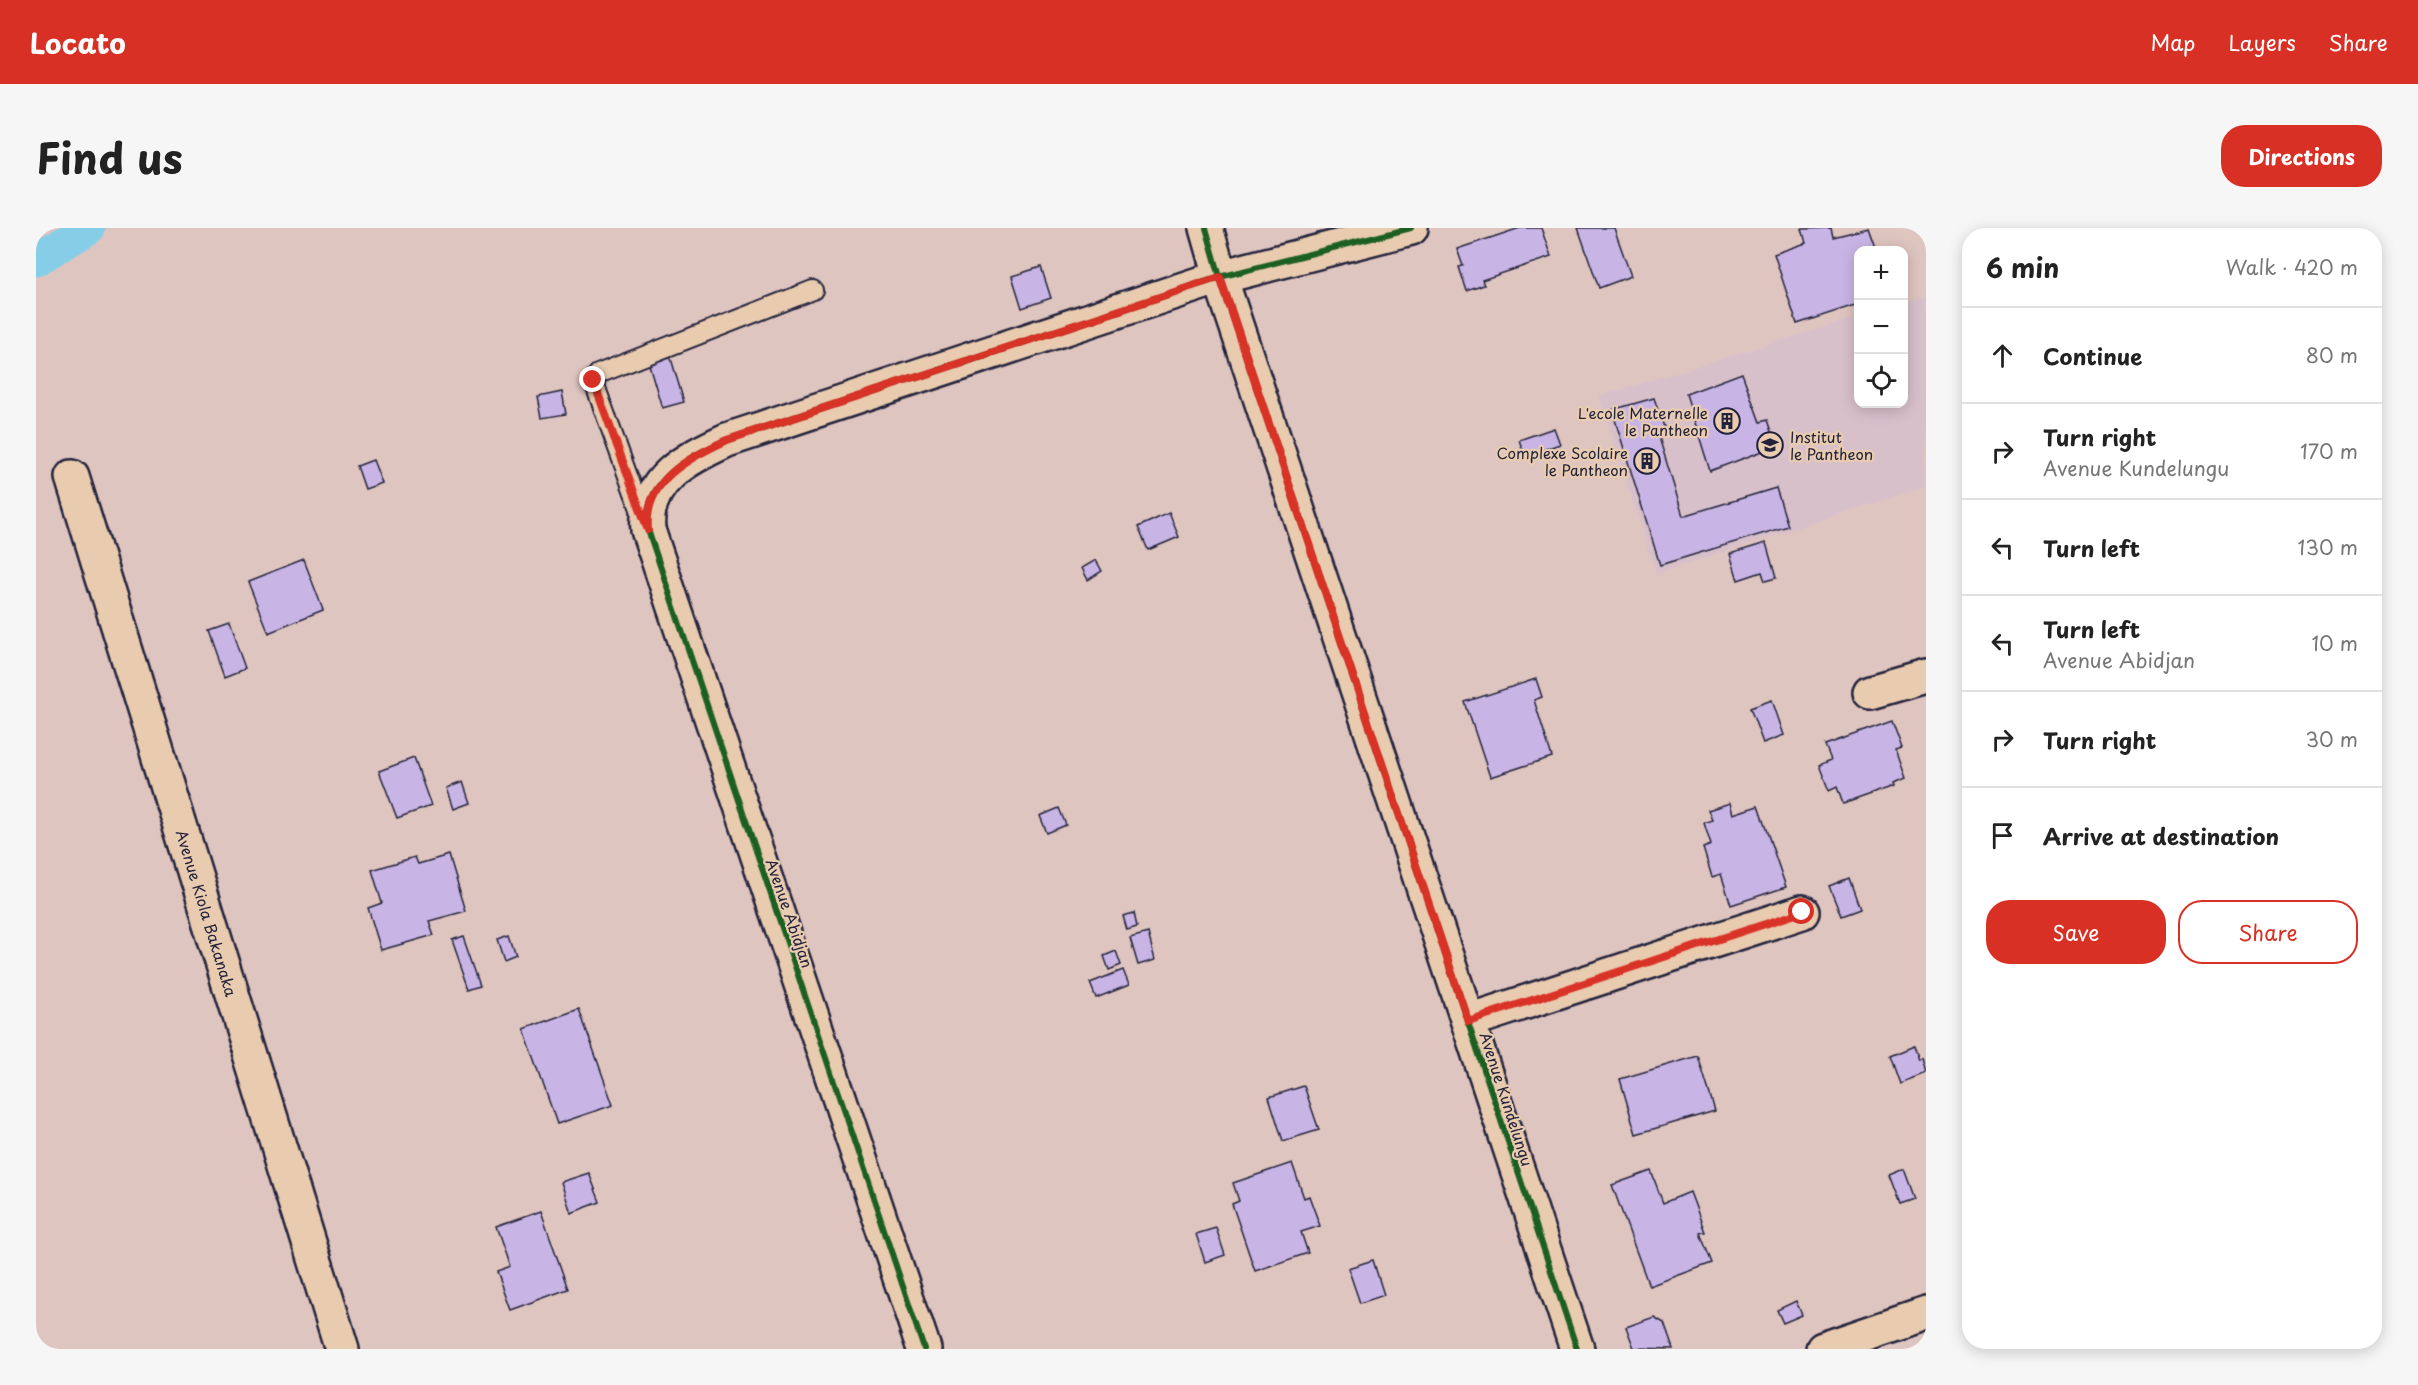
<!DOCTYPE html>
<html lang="en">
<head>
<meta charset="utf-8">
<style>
  body { margin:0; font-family:"Playpen Sans",sans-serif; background:#f6f6f6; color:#222 }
  .controls { position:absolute; right:18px; top:18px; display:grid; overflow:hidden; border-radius:12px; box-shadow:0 3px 15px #0003 }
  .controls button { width:54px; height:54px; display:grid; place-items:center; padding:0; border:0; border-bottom:2px solid #e0e0e0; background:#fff; color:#222; font:30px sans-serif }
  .stop { position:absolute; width:18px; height:18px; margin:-14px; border:4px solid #d93025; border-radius:50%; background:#fff }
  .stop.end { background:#d93025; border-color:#fff; box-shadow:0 2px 6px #0008 }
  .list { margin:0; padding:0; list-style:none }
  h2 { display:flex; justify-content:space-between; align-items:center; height:78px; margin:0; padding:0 24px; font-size:26px }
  h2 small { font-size:20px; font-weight:400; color:#767676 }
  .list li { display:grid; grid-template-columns:39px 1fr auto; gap:18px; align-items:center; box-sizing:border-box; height:96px; padding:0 24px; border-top:2px solid #e0e0e0 }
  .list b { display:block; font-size:22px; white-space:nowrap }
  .list p { margin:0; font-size:20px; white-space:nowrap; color:#767676 }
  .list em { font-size:20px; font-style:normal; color:#767676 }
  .actions { display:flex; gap:12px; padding:18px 24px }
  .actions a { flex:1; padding:14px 0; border:2px solid #d93025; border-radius:24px; text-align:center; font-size:21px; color:#d93025 }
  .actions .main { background:#d93025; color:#fff }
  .icon { flex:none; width:33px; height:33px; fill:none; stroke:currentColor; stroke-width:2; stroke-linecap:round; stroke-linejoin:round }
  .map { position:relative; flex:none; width:1890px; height:1121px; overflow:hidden; border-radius:24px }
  header { display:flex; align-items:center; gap:36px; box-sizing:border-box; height:84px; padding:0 30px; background:#d93025; color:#fff }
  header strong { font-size:28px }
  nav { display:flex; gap:33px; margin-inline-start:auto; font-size:21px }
  .intro { display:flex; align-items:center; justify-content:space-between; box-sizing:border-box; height:144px; padding:0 36px }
  h1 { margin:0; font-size:42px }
  .button { padding:15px 27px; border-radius:24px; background:#d93025; color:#fff; font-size:21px; font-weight:700 }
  main { display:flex; gap:36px; padding:0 36px }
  aside { flex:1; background:#fff; border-radius:24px; box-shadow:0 3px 15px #0003 }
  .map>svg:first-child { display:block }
  .built { fill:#d8c0cb }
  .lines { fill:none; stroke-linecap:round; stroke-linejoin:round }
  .canal { stroke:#86cee8; stroke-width:33 }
  .building { fill:#c9b5e5; stroke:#22223b; stroke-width:1.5 }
  .service-casing { stroke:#22223b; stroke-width:22 }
  .minor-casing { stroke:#22223b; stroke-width:38 }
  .service { stroke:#e9ccb0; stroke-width:18 }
  .minor { stroke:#e9ccb0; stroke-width:33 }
  .cycleway-casing { stroke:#e9ccb0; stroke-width:10 }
  .cycleway { stroke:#1b5e20; stroke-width:6 }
  .route { stroke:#d93025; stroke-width:8 }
  .labels { text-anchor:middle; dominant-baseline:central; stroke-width:4.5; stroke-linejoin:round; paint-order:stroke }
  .poi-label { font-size:15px; fill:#22223b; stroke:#e9ccb0; text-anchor:end }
  .street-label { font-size:15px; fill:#22223b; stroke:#e9ccb0 }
</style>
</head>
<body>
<header>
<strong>Locato</strong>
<nav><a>Map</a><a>Layers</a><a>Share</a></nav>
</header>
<div class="intro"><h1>Find us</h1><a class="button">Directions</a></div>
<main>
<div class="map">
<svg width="1890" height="1121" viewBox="0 0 1890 1121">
  <rect width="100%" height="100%" fill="#dfc5c0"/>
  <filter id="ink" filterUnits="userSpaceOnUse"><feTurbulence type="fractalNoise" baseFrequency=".0167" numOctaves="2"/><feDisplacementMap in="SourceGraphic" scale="12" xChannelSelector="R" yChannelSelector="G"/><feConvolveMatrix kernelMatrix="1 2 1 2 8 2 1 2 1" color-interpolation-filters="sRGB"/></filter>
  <g filter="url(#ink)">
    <polygon class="built" points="1890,68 1890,258 1620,346 1563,168 1822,89 1822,176 1868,176 1868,75"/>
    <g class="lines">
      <polyline class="canal" points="0,32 53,0"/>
    </g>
    <g class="building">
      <polygon points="1484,0 1505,0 1515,29 1446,52 1448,57 1431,63 1423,39 1427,38 1421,21"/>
      <polygon points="1542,0 1578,0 1595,48 1563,60"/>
      <polygon points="1795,0 1797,9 1833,0 1841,22 1822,22 1822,76 1761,96 1738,26 1770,15 1766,1"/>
      <polygon points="1005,39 1015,70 986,80 976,48"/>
      <polygon points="634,127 648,174 626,180 612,133"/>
      <polygon points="1706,145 1724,194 1731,192 1740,218 1674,243 1650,166"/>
      <polygon points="526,164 530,186 506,190 502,169"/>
      <polygon points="1618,170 1630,205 1622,206 1647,288 1740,260 1752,298 1624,337 1576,182"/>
      <polygon points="1518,200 1524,216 1489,228 1483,212"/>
      <polygon points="337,232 346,255 329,261 321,238"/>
      <polygon points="1133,285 1143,309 1112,322 1102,299"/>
      <polygon points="1730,315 1740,350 1729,353 1726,344 1702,352 1694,326"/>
      <polygon points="268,332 287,382 232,404 212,354"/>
      <polygon points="1060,332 1066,343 1052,352 1046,340"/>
      <polygon points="193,396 209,440 189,448 173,403"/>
      <polygon points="1500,451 1506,469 1498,472 1516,529 1454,549 1429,474"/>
      <polygon points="1736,472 1748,507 1727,515 1714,480"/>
      <polygon points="1856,493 1866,520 1860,522 1870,550 1857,555 1858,558 1807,576 1801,559 1793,563 1783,537 1795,532 1789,517"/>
      <polygon points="378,530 395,578 361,590 343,543"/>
      <polygon points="426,554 433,575 417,581 410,560"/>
      <polygon points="1694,575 1697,586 1722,578 1750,659 1695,677 1685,646 1676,649 1667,620 1675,617 1668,595 1676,592 1672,582"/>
      <polygon points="1023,580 1030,597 1011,605 1004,588"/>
      <polygon points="413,627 430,683 393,693 398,707 345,722 332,680 346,675 336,642 379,629 382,636"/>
      <polygon points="1813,650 1824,681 1805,688 1793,658"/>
      <polygon points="1098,685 1101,699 1091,702 1087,688"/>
      <polygon points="1112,705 1119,732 1102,737 1094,710"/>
      <polygon points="428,708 445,757 433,761 416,712"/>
      <polygon points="473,708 480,729 468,734 461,712"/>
      <polygon points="1080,723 1085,737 1073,742 1068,728"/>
      <polygon points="1087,742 1093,757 1060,770 1054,755"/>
      <polygon points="543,781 577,877 521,896 488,801"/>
      <polygon points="1878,818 1883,833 1886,831 1890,846 1864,856 1854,828"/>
      <polygon points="1662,828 1679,883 1600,906 1584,851"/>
      <polygon points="1268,858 1283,902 1247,913 1233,869"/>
      <polygon points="1256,935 1268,970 1273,968 1284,998 1265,1004 1272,1025 1219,1043 1196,976 1203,973 1197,955"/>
      <polygon points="1868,941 1879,971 1864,976 1853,947"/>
      <polygon points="1615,943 1627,975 1654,964 1669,1004 1664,1005 1676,1035 1613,1058 1576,957"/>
      <polygon points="553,945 564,974 535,985 525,954"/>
      <polygon points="505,983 532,1061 474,1082 460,1044 474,1039 460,999"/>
      <polygon points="1180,1000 1189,1027 1169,1034 1160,1006"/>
      <polygon points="1337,1032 1348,1067 1324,1075 1312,1040"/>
      <polygon points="1760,1073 1766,1087 1747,1095 1741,1082"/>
      <polygon points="1618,1089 1628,1095 1637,1121 1598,1120 1590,1099"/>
    </g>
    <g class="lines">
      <g class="service-casing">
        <polyline id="service" points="608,292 557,152 562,146 777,62"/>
      </g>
      <g class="minor-casing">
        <g id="minor">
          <polyline points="1170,0 1184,49 1541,1121"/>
          <polyline points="36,249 306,1121"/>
          <polyline points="1834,464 1890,448"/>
          <polyline points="1432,793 1766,684"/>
          <path d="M888,1121L612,302C607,252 652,230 691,212L1184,49L1375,0"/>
          <polyline points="1787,1121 1890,1086"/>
        </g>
      </g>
      <use href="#service" class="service"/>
      <use href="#minor" class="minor"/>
      <g class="cycleway-casing">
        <g id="cycleway">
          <polyline points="1170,0 1184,49 1541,1121"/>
          <path d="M888,1121L612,302C607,252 652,230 691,212L1184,49L1375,0"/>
        </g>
      </g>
      <use href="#cycleway" class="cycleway"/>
    </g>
  </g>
  <g class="lines" filter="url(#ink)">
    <path class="route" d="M557,152L612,302C607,253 652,230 691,212L1184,49L1432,793L1766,684"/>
  </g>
  <defs>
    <g id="building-ring" transform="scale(1.35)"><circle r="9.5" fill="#e9ccb0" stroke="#22223b" stroke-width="1.5"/><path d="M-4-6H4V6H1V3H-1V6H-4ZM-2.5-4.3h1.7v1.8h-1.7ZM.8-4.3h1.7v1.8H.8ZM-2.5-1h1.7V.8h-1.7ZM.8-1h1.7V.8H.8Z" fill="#22223b"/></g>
    <g id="school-ring" transform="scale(1.35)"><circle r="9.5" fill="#e9ccb0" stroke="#22223b" stroke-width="1.5"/><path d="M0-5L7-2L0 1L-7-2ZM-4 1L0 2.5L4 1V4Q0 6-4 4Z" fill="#22223b"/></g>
  </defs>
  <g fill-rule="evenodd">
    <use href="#building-ring" x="1691" y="193"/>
    <use href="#school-ring" x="1734" y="217"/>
    <use href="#building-ring" x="1611" y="233"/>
  </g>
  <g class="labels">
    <g class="poi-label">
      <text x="1672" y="184">L'ecole Maternelle<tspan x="1672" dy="17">le Pantheon</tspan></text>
      <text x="1754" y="208" text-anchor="start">Institut<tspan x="1754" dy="17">le Pantheon</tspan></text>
      <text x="1592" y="224">Complexe Scolaire<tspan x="1592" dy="17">le Pantheon</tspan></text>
    </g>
    <g class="street-label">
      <text transform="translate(171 685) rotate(73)">Avenue Kiola Bakanaka</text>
      <text transform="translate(754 685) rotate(71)">Avenue Abidjan</text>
      <text transform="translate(1471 871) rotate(72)">Avenue Kundelungu</text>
    </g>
  </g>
</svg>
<div class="controls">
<button>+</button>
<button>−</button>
<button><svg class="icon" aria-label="locate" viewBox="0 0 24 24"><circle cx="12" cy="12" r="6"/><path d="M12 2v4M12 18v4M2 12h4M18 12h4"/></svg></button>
</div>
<div class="stop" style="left:1766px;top:684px"></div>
<div class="stop end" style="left:557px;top:152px"></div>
</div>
<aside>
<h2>6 min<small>Walk · 420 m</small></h2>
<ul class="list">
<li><svg class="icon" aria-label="ahead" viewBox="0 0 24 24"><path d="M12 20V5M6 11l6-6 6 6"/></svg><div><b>Continue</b></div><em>80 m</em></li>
<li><svg class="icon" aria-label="right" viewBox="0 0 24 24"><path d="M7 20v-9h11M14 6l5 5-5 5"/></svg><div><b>Turn right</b><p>Avenue Kundelungu</p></div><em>170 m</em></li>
<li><svg class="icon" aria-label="left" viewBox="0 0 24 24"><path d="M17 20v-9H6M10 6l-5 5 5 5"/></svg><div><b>Turn left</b></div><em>130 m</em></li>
<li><svg class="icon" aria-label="left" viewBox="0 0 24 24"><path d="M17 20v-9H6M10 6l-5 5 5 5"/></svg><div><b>Turn left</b><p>Avenue Abidjan</p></div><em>10 m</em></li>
<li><svg class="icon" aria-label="right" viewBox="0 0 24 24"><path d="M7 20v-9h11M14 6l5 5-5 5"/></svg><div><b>Turn right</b></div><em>30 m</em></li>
<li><svg class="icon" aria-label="arrive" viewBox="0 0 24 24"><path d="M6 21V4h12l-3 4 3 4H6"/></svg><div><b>Arrive at destination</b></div></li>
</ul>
<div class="actions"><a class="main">Save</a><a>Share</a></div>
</aside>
</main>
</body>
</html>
